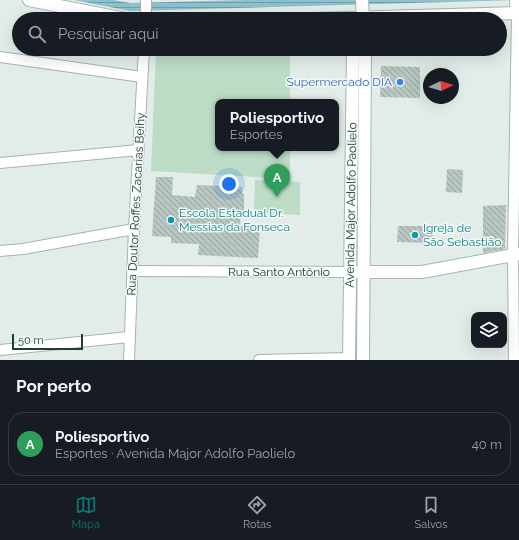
<!DOCTYPE html>
<html lang="pt">
<head>
<meta charset="utf-8">
<style>
  body { margin:0; font-family:Raleway,sans-serif; background:#242831; color:#f1f3f6 }
  .controls { position:absolute; right:12px; bottom:12px; display:grid; overflow:hidden; border-radius:8px; box-shadow:0 4px 16px #0002 }
  .controls button { width:36px; height:36px; display:grid; place-items:center; padding:0; border:0; border-bottom:1px solid #363941; background:#171b24; color:#f1f3f6; font:20px sans-serif }
  .compass { position:absolute; left:423px; top:68px; width:36px; height:36px; border-radius:50%; background:#171b24; box-shadow:0 4px 16px #0002; rotate:86deg }
  .scale { position:absolute; left:12px; bottom:10px; width:71px; box-sizing:border-box; padding-left:4px; border:2px solid #233c36; border-top:0; font-size:11px; line-height:14px; white-space:nowrap; color:#233c36; -webkit-text-stroke:3px #f3f8f6; paint-order:stroke }
  .you { position:absolute; left:229px; top:184px; width:14px; height:14px; margin:-10px; border:3px solid #fff; border-radius:50%; background:#1a73e8; box-shadow:0 0 0 6px #1a73e833 }
  .badge { display:grid; place-items:center; width:26px; height:26px; border-radius:50%; background:#0f766e; color:#fff; font-size:13px; font-weight:700 }
  .pin { position:absolute; translate:-50% -33px; filter:drop-shadow(0 1px 2px #0008) }
  .pin::after { content:''; position:absolute; top:21px; width:14px; height:12px; background:inherit; clip-path:polygon(0 0,100% 0,50% 100%) }
  .popup { position:absolute; left:215px; top:99px; width:124px; height:52px; box-sizing:border-box; display:grid; place-content:center; border-radius:8px; background:#171b24; filter:drop-shadow(0 1px 3px #0005); font-size:13px; white-space:nowrap; color:#9ea1a6 }
  .popup b { font-size:15px; color:#f1f3f6 }
  .popup::after { content:''; position:absolute; left:50%; top:100%; margin-left:-8px; border:8px solid transparent; border-top-color:#171b24 }
  .list { margin:0; padding:0; list-style:none }
  h2 { display:flex; justify-content:space-between; align-items:center; height:52px; margin:0; padding:0 16px; font-size:17px }
  h2 small { font-size:13px; font-weight:400; color:#9ea1a6 }
  .list li { display:grid; grid-template-columns:26px 1fr auto; gap:12px; align-items:center; box-sizing:border-box; height:64px; margin:0 8px 8px; padding:0 8px; border:1px solid #363941; border-radius:16px }
  .list b { display:block; font-size:15px; white-space:nowrap }
  .list p { margin:0; font-size:13px; white-space:nowrap; color:#9ea1a6 }
  .list em { font-size:13px; font-style:normal; color:#9ea1a6 }
  .icon { flex:none; width:22px; height:22px; fill:none; stroke:currentColor; stroke-width:2; stroke-linecap:round; stroke-linejoin:round }
  .map { position:relative; flex:none; width:519px; height:360px; overflow:hidden }
  .search { position:absolute; background:#171b24; box-shadow:0 4px 16px #0002; left:12px; right:12px; top:12px; height:44px; display:flex; align-items:center; gap:10px; box-sizing:border-box; padding:0 14px; border-radius:22px; color:#9ea1a6; font-size:15px }
  .sheet { height:124px; background:#171b24 }
  nav { display:flex; justify-content:space-around; align-items:center; box-sizing:border-box; height:56px; border-top:1px solid #363941; background:#171b24; font-size:11px; color:#9ea1a6 }
  nav a { display:grid; justify-items:center; gap:2px }
  nav .on { color:#0f766e }
  .map>svg:first-child { display:block }
  .green { fill:#bcdcc6 }
  .water { fill:url(#water-rules) }
  .building { fill:url(#building-back-hatch) }
  .lines { fill:none; stroke-linecap:round; stroke-linejoin:round }
  .street-casing { stroke:#a5b4af; stroke-width:12 }
  .secondary-casing { stroke:#a1b7b0; stroke-width:14 }
  .street { stroke:#fff; stroke-width:10 }
  .secondary { stroke:#fff; stroke-width:12 }
  .shop-dot { fill:#3f7fe0; stroke:#f3f8f6; stroke-width:1.5 }
  .culture-dot { fill:#0f9aa8; stroke:#f3f8f6; stroke-width:1.5 }
  .labels { text-anchor:middle; dominant-baseline:central; stroke-width:3; stroke-linejoin:round; paint-order:stroke }
  .shop-label { font-size:12px; fill:#366cbe; stroke:#f3f8f6; text-anchor:end }
  .street-label { font-size:12px; fill:#233c36; stroke:#f3f8f6 }
  .culture-label { font-size:12px; fill:#0d838f; stroke:#f3f8f6; text-anchor:start }
</style>
</head>
<body>
<div class="map">
<svg width="519" height="360" viewBox="0 0 519 360">
  <defs>
    <pattern id="water-rules" width="6" height="5" patternUnits="userSpaceOnUse"><rect width="6" height="5" fill="#8dc1ce"/><path d="M0 2.5h6" fill="none" stroke="#739ea8"/></pattern>
    <pattern id="building-back-hatch" width="6" height="6" patternUnits="userSpaceOnUse"><rect width="6" height="6" fill="#b8c6c1"/><path d="M-1 5l2 2M0 0l6 6M5-1l2 2" fill="none" stroke="#95a29e"/></pattern>
  </defs>
  <rect width="100%" height="100%" fill="#e2ece8"/>
  <g class="green">
    <polygon points="156,49 290,49 290,102 218,102 218,148 290,148 290,179 151,171"/>
    <polygon points="359,49 363,49 358,262 356,261"/>
    <polygon points="255,180 300,182 300,215 254,212"/>
    <polygon points="357,286 359,360 355,360 356,287"/>
  </g>
  <polygon class="water" points="74,0 113,0 131,3 242,0 519,0 130,11"/>
  <g class="building">
    <polygon points="381,66 420,67 420,98 380,97"/>
    <polygon points="447,169 463,170 462,193 446,192"/>
    <polygon points="156,177 173,177 172,195 195,197 197,185 242,187 242,194 244,194 244,211 241,211 240,226 260,227 258,258 198,255 199,244 171,243 171,237 152,236"/>
    <polygon points="506,205 505,249 483,253 483,206"/>
    <polygon points="398,226 428,226 433,235 430,243 397,242"/>
  </g>
  <g class="lines">
    <g class="street-casing">
      <g id="street">
        <polyline points="146,0 146,19"/>
        <polyline points="0,57 142,77"/>
        <polyline points="0,163 139,150"/>
        <polyline points="0,251 23,249 134,229"/>
        <polyline points="133,271 350,272"/>
        <polyline points="0,350 129,337"/>
        <polyline points="129,360 134,229 144,49"/>
        <polyline points="259,360 349,358"/>
        <polyline points="514,360 513,254 517,13"/>
      </g>
    </g>
    <g class="secondary-casing">
      <g id="secondary">
        <polyline points="29,0 126,19"/>
        <polyline points="362,0 363,19"/>
        <polyline points="516,0 517,13"/>
        <polyline points="313,19 519,13"/>
        <polyline points="358,272 422,272 519,254"/>
        <polyline points="349,360 353,49"/>
        <polyline points="363,360 365,49"/>
      </g>
    </g>
    <use href="#street" class="street"/>
    <use href="#secondary" class="secondary"/>
  </g>
  <circle class="shop-dot" cx="400" cy="82" r="4"/>
  <g class="culture-dot">
    <circle cx="171" cy="220" r="4"/>
    <circle cx="415" cy="235" r="4"/>
  </g>
  <g class="labels">
    <g class="shop-label">
      <text x="392" y="82">Supermercado DIA</text>
    </g>
    <g class="street-label">
      <text transform="translate(136 204) rotate(-87)">Rua Doutor Roffes Zacarias Beihy</text>
      <text transform="translate(351 205) rotate(-89)">Avenida Major Adolfo Paolielo</text>
      <text x="279" y="272">Rua Santo Antônio</text>
    </g>
    <g class="culture-label">
      <text x="179" y="213">Escola Estadual Dr.<tspan x="179" dy="14">Messias da Fonseca</tspan></text>
      <text x="423" y="228">Igreja de<tspan x="423" dy="14">São Sebastião</tspan></text>
    </g>
  </g>
</svg>
<div class="controls">
<button><svg class="icon" aria-label="layers" viewBox="0 0 24 24"><path d="M12 4l9 5-9 5-9-5zM3 14l9 5 9-5"/></svg></button>
</div>
<svg class="compass" viewBox="-18 -18 36 36"><path d="M0-13l5 13h-10z" fill="#e53935"/><path d="M0 13l5-13h-10z" fill="#9ea1a6"/></svg>
<div class="scale">50 m</div>
<div class="you"></div>
<div class="pin badge" style="left:277px;top:197px;background:#2e9e5b">A</div>
<div class="popup"><b>Poliesportivo</b>Esportes</div>
<div class="search"><svg class="icon" aria-label="search" viewBox="0 0 24 24"><circle cx="10" cy="10" r="6"/><path d="M15 15l6 6"/></svg>Pesquisar aqui</div>
</div>
<section class="sheet">
<h2>Por perto<small></small></h2>
<ul class="list">
<li><span class="badge" style="background:#2e9e5b">A</span><div><b>Poliesportivo</b><p>Esportes · Avenida Major Adolfo Paolielo</p></div><em>40 m</em></li>
</ul>
</section>
<nav>
<a class="on"><svg class="icon" aria-label="map" viewBox="0 0 24 24"><path d="M3 6l6-2 6 2 6-2v14l-6 2-6-2-6 2zM9 4v14M15 6v14"/></svg>Mapa</a>
<a><svg class="icon" aria-label="directions" viewBox="0 0 24 24"><path d="M12 3l9 9-9 9-9-9zM9 14v-3h6M13 9l2 2-2 2"/></svg>Rotas</a>
<a><svg class="icon" aria-label="saved" viewBox="0 0 24 24"><path d="M7 4h10v16l-5-4-5 4z"/></svg>Salvos</a>
</nav>
</body>
</html>
